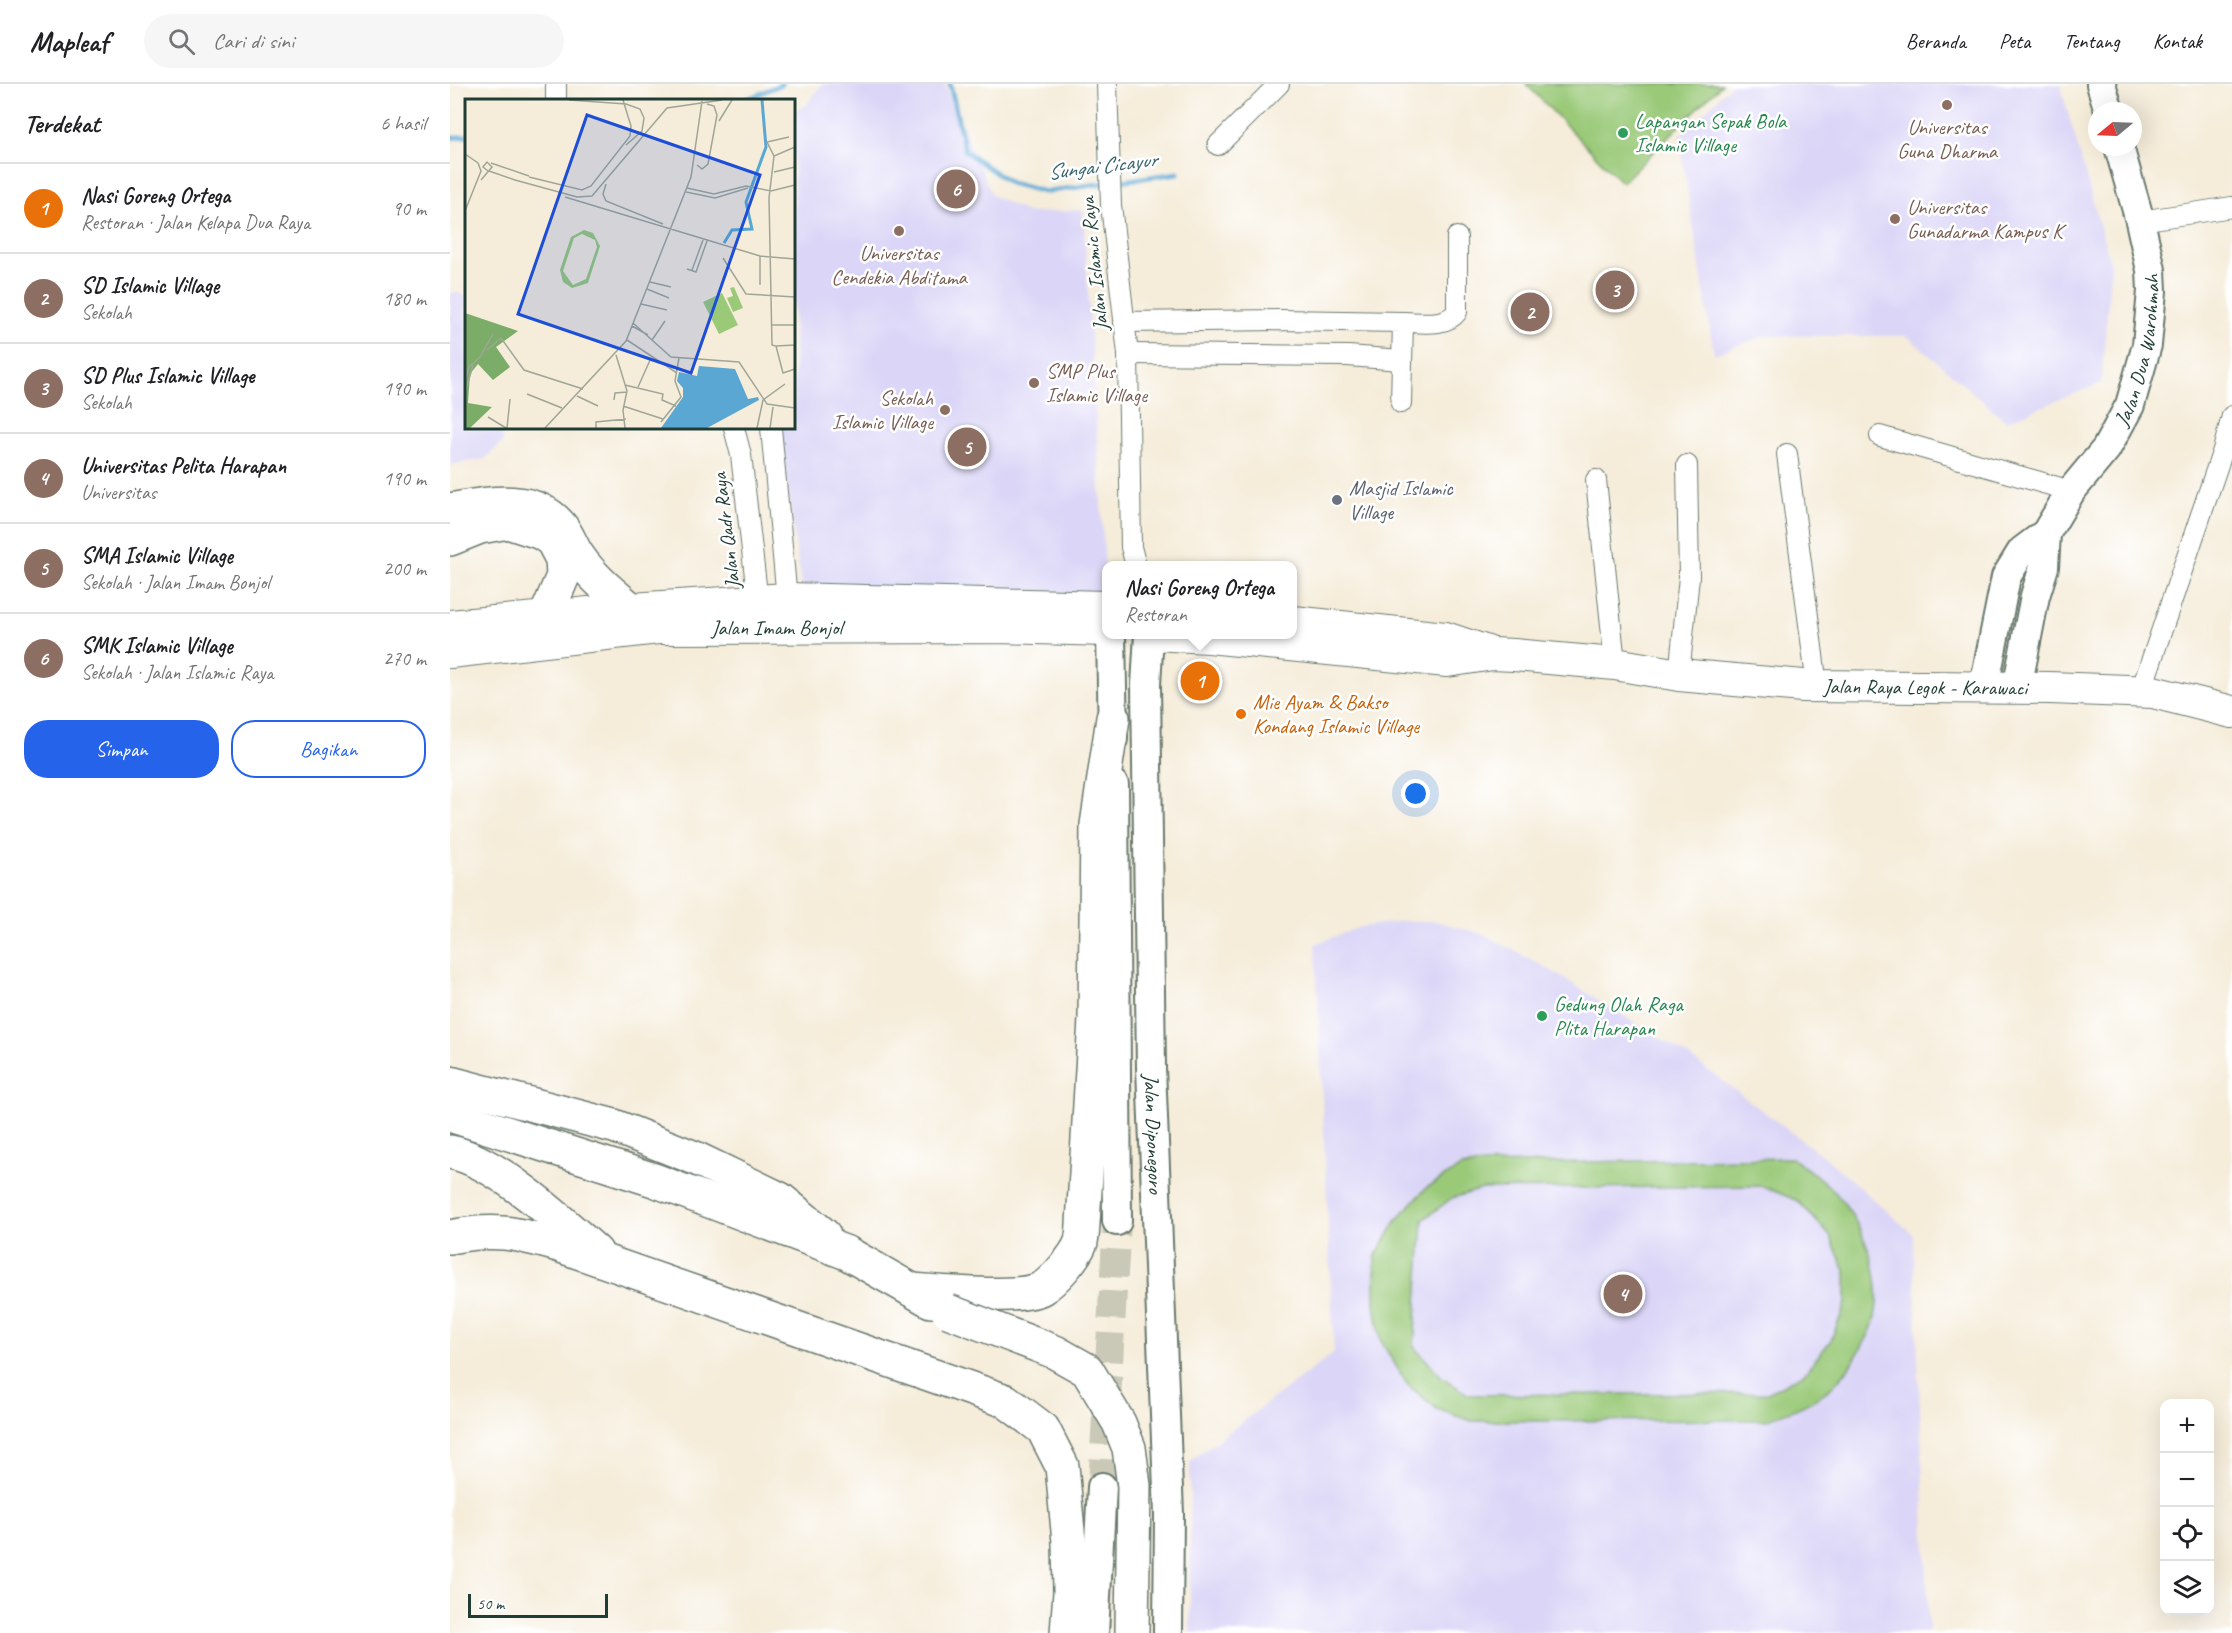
<!DOCTYPE html>
<html lang="id">
<head>
<meta charset="utf-8">
<style>
  body { margin:0; font-family:Caveat,sans-serif; background:#f6f6f6; color:#202124 }
  .controls { position:absolute; right:18px; bottom:18px; display:grid; overflow:hidden; border-radius:12px; box-shadow:0 6px 24px #0002 }
  .controls button { width:54px; height:54px; display:grid; place-items:center; padding:0; border:0; border-bottom:2px solid #e0e0e0; background:#fff; color:#202124; font:30px sans-serif }
  .compass { position:absolute; left:1638px; top:18px; width:54px; height:54px; border-radius:50%; background:#fff; box-shadow:0 6px 24px #0002; rotate:251deg }
  .scale { position:absolute; left:18px; bottom:15px; width:140px; box-sizing:border-box; padding-left:6px; border:3px solid #1f3d34; border-top:0; font-size:16px; line-height:21px; white-space:nowrap; color:#1f3d34; -webkit-text-stroke:4px #fff; paint-order:stroke }
  .you { position:absolute; left:966px; top:710px; width:21px; height:21px; margin:-15px; border:4px solid #fff; border-radius:50%; background:#1a73e8; box-shadow:0 0 0 9px #1a73e833 }
  .badge { display:grid; place-items:center; width:39px; height:39px; border-radius:50%; background:#2563eb; color:#fff; font-size:20px; font-weight:700 }
  .pin { position:absolute; translate:-50% -50%; border:3px solid #fff; box-shadow:0 2px 6px #0006 }
  .popup { position:absolute; left:652px; top:477px; width:195px; height:78px; box-sizing:border-box; display:grid; place-content:center; border-radius:12px; background:#fff; filter:drop-shadow(0 2px 4px #0005); font-size:20px; white-space:nowrap; color:#757577 }
  .popup b { font-size:22px; color:#202124 }
  .popup::after { content:''; position:absolute; left:50%; top:100%; margin-left:-12px; border:12px solid transparent; border-top-color:#fff }
  .list { margin:0; padding:0; list-style:none }
  h2 { display:flex; justify-content:space-between; align-items:center; height:78px; margin:0; padding:0 24px; font-size:26px }
  h2 small { font-size:20px; font-weight:400; color:#757577 }
  .list li { display:grid; grid-template-columns:39px 1fr auto; gap:18px; align-items:center; box-sizing:border-box; height:90px; padding:0 24px; border-top:2px solid #e0e0e0 }
  .list b { display:block; font-size:22px; white-space:nowrap }
  .list p { margin:0; font-size:20px; white-space:nowrap; color:#757577 }
  .list em { font-size:20px; font-style:normal; color:#757577 }
  .actions { display:flex; gap:12px; padding:18px 24px }
  .actions a { flex:1; padding:14px 0; border:2px solid #2563eb; border-radius:24px; text-align:center; font-size:21px; color:#2563eb }
  .actions .main { background:#2563eb; color:#fff }
  .icon { flex:none; width:33px; height:33px; fill:none; stroke:currentColor; stroke-width:2; stroke-linecap:round; stroke-linejoin:round }
  .map { position:relative; flex:none; width:1782px; height:1549px; overflow:hidden }
  header { display:flex; align-items:center; gap:36px; box-sizing:border-box; height:84px; padding:0 30px; background:#fff; border-bottom:2px solid #e0e0e0 }
  header strong { font-size:28px }
  nav { display:flex; gap:33px; margin-inline-start:auto; font-size:21px }
  .search { width:420px; height:54px; background:#f6f6f6; display:flex; align-items:center; gap:15px; box-sizing:border-box; padding:0 21px; border-radius:33px; color:#757577; font-size:22px }
  main { display:flex }
  aside { flex:1; background:#fff }
  .map>svg:first-child { display:block }
  .built { fill:#dbd6f7 }
  .green { fill:#9ac978; stroke:#5c8356; stroke-width:1.5; fill-rule:evenodd }
  .lines { fill:none; stroke-linecap:round; stroke-linejoin:round }
  .stream { stroke:#5aa7d3; stroke-width:5 }
  .secondary-tunnel { stroke:#cac9b8; stroke-width:28; stroke-dasharray:28 14; stroke-linecap:butt }
  .street-casing { stroke:#6a7a6e; stroke-width:22 }
  .secondary-casing { stroke:#6a7a6e; stroke-width:32 }
  .primary-casing { stroke:#6a7a6e; stroke-width:34 }
  .highway-casing { stroke:#6a7a6e; stroke-width:36 }
  .street { stroke:#fff; stroke-width:20 }
  .secondary { stroke:#fff; stroke-width:28 }
  .primary { stroke:#fff; stroke-width:32 }
  .highway { stroke:#fff; stroke-width:33 }
  .highway-bridge-casing { stroke:#6a7a6e; stroke-width:36; stroke-linecap:butt }
  .highway-bridge { stroke:#fff; stroke-width:33 }
  .education-dot { fill:#8d6e63; stroke:#fff; stroke-width:2 }
  .leisure-dot { fill:#2e9e5b; stroke:#fff; stroke-width:2 }
  .worship-dot { fill:#6b7280; stroke:#fff; stroke-width:2 }
  .food-dot { fill:#e8710a; stroke:#fff; stroke-width:2 }
  .labels { text-anchor:middle; dominant-baseline:central; stroke-width:5; stroke-linejoin:round; paint-order:stroke }
  .leisure-label { font-size:21px; fill:#27864d; stroke:#fff; text-anchor:start }
  .education-label { font-size:21px; fill:#785e54; stroke:#fff }
  .street-label { font-size:21px; fill:#1f3d34; stroke:#fff }
  .worship-label { font-size:21px; fill:#5b616d; stroke:#fff; text-anchor:start }
  .food-label { font-size:21px; fill:#c56008; stroke:#fff; text-anchor:start }
  .water-label { font-size:22px; font-style:italic; fill:#34626c; stroke:#fff }
  .inset-river { fill:none; stroke:#5aa7d3; stroke-width:3 }
  .inset-road { fill:none; stroke:#9fa697; stroke-width:1.5 }
  .view { fill:#1d4ed8; fill-opacity:0.15; stroke:#1d4ed8; stroke-width:3 }
  .inset-edge { fill:none; stroke:#1f3d34; stroke-width:3 }
</style>
</head>
<body>
<header>
<strong>Mapleaf</strong>
<div class="search"><svg class="icon" aria-label="search" viewBox="0 0 24 24"><circle cx="10" cy="10" r="6"/><path d="M15 15l6 6"/></svg>Cari di sini</div>
<nav><a>Beranda</a><a>Peta</a><a>Tentang</a><a>Kontak</a></nav>
</header>
<main>
<aside>
<h2>Terdekat<small>6 hasil</small></h2>
<ul class="list">
<li><span class="badge" style="background:#e8710a">1</span><div><b>Nasi Goreng Ortega</b><p>Restoran · Jalan Kelapa Dua Raya</p></div><em>90 m</em></li>
<li><span class="badge" style="background:#8d6e63">2</span><div><b>SD Islamic Village</b><p>Sekolah</p></div><em>180 m</em></li>
<li><span class="badge" style="background:#8d6e63">3</span><div><b>SD Plus Islamic Village</b><p>Sekolah</p></div><em>190 m</em></li>
<li><span class="badge" style="background:#8d6e63">4</span><div><b>Universitas Pelita Harapan</b><p>Universitas</p></div><em>190 m</em></li>
<li><span class="badge" style="background:#8d6e63">5</span><div><b>SMA Islamic Village</b><p>Sekolah · Jalan Imam Bonjol</p></div><em>200 m</em></li>
<li><span class="badge" style="background:#8d6e63">6</span><div><b>SMK Islamic Village</b><p>Sekolah · Jalan Islamic Raya</p></div><em>270 m</em></li>
</ul>
<div class="actions"><a class="main">Simpan</a><a>Bagikan</a></div>
</aside>
<div class="map">
<svg width="1782" height="1549" viewBox="0 0 1782 1549">
  <rect width="100%" height="100%" fill="#fff"/>
  <filter id="ink" filterUnits="userSpaceOnUse"><feTurbulence type="fractalNoise" baseFrequency=".0167" numOctaves="2"/><feDisplacementMap in="SourceGraphic" scale="12" xChannelSelector="R" yChannelSelector="G"/><feConvolveMatrix kernelMatrix="1 2 1 2 8 2 1 2 1" color-interpolation-filters="sRGB"/></filter>
  <filter id="wash" filterUnits="userSpaceOnUse"><feTurbulence type="fractalNoise" baseFrequency=".008" numOctaves="4" result="noise"/><feDisplacementMap in="SourceGraphic" scale="24" xChannelSelector="R" yChannelSelector="G"/><feGaussianBlur stdDeviation="1.35" result="paint"/><feColorMatrix in="noise" values="0 0 0 0 0 0 0 0 0 0 0 0 0 0 0 0 0 1.4 0 .05"/><feComposite in="paint" operator="in"/></filter>
  <g filter="url(#wash)">
    <rect width="100%" height="100%" fill="#f5ecd9"/>
    <g class="built">
      <polygon points="372,0 494,0 542,111 578,129 633,126 657,517 352,506 329,344 344,344 344,27 356,21"/>
      <polygon points="1282,0 1610,0 1661,182 1651,299 1556,337 1457,252 1314,252 1264,270 1229,53"/>
      <polygon points="7,208 16,213 16,344 52,344 53,358 35,375 0,381 0,209"/>
      <polygon points="951,837 985,837 1033,850 1097,884 1243,975 1377,1075 1463,1150 1479,1549 740,1549 740,1377 884,1269 865,860 910,843"/>
    </g>
    <g class="green">
      <polygon points="1076,0 1272,0 1172,99"/>
      <path d="M1342,1074C1360,1087 1381,1101 1394,1119C1415,1149 1432,1190 1426,1227C1424,1244 1415,1258 1406,1273C1398,1286 1386,1301 1373,1310C1355,1323 1335,1329 1315,1336L1022,1337L987,1325L957,1300L931,1257L925,1221V1173L948,1134L976,1104L1011,1083L1035,1080ZM1312,1102L1348,1117L1380,1152L1396,1189V1219L1381,1256L1355,1289L1318,1309L1019,1311L992,1293L964,1263L973,1136L1002,1114L1033,1105Z"/>
    </g>
    <g class="lines">
      <g class="stream">
        <polyline points="500,0 515,67 560,99 595,108 655,99"/>
        <polyline points="295,16 332,0"/>
        <polyline points="0,54 16,52"/>
        <polyline points="664,98 728,89"/>
      </g>
    </g>
  </g>
  <g filter="url(#ink)">
    <g class="lines">
      <polyline class="secondary-tunnel" points="652,1403 667,1137"/>
      <g class="street-casing">
        <g id="street">
          <polyline points="657,0 661,121 678,270 681,463 686,482"/>
          <polyline points="106,16 106,0"/>
          <polyline points="768,61 829,0"/>
          <polyline points="1690,137 1782,123"/>
          <polyline points="674,238 830,236 953,238 951,319"/>
          <path d="M953,238C970,238 996,243 1007,228V153"/>
          <polyline points="678,270 898,272 951,276"/>
          <polyline points="284,344 291,371 309,527"/>
          <polyline points="321,344 338,526"/>
          <polyline points="1430,352 1621,407"/>
          <polyline points="1337,370 1367,602"/>
          <polyline points="1146,396 1165,580"/>
          <polyline points="1229,591 1239,493 1237,381"/>
          <polyline points="1691,607 1773,366 1782,332"/>
        </g>
      </g>
      <g class="secondary-casing">
        <g id="secondary">
          <polyline points="1651,0 1659,27"/>
          <polyline points="661,550 663,655"/>
          <path id="s1" d="M699,550L696,601L701,984L719,1430L718,1549"/>
          <path id="s2" d="M1534,603L1556,493L1572,467L1596,449L1621,407L1656,365L1680,321L1697,261L1702,207L1701,186L1690,137L1669,63"/>
          <polyline points="1567,604 1585,512 1594,483 1596,449"/>
          <polyline points="664,701 667,1137"/>
          <polyline points="644,1549 652,1403"/>
        </g>
      </g>
      <g class="primary-casing">
        <g id="primary">
          <polyline points="843,538 995,554 1037,568"/>
          <polyline points="0,542 181,525 337,515 657,523"/>
          <path id="s3" d="M703,550L759,553L997,577L1043,570L1064,571L1165,580L1229,591L1353,602L1600,604L1703,608L1782,628"/>
          <path id="s4" d="M0,568L208,544L546,543L657,546"/>
        </g>
      </g>
      <g class="highway-casing">
        <g id="highway">
          <path d="M0,426C36,420 82,409 110,441C118,450 121,462 128,472C142,493 162,509 181,525"/>
          <polyline points="0,455 30,443 58,438 89,448 102,456 112,475 113,492 96,532"/>
          <polyline points="0,999 164,1042 245,1074 330,1115 374,1151"/>
          <polyline points="0,1031 204,1096 397,1169 481,1217"/>
          <path d="M0,1068C45,1076 111,1137 146,1168"/>
          <path d="M0,1153C44,1144 66,1149 108,1161L556,1317L593,1345L612,1382L619,1458L620,1508L617,1549"/>
          <path d="M462,1206C489,1208 571,1216 592,1204C604,1197 626,1172 631,1158C632,1153 633,1146 633,1140L645,935L647,741L663,634"/>
        </g>
      </g>
      <use href="#street" class="street"/>
      <use href="#secondary" class="secondary"/>
      <use href="#primary" class="primary"/>
      <use href="#highway" class="highway"/>
      <g class="highway-bridge-casing">
        <polyline id="highway-bridge" points="498,1227 605,1268 637,1286 669,1339 679,1364 684,1402 682,1549"/>
      </g>
      <use href="#highway-bridge" class="highway-bridge"/>
    </g>
  </g>
  <g class="education-dot">
    <circle cx="1497" cy="21" r="6"/>
    <circle cx="1445" cy="135" r="6"/>
    <circle cx="449" cy="147" r="6"/>
    <circle cx="584" cy="299" r="6"/>
    <circle cx="495" cy="326" r="6"/>
  </g>
  <g class="leisure-dot">
    <circle cx="1173" cy="49" r="6"/>
    <circle cx="1092" cy="932" r="6"/>
  </g>
  <circle class="worship-dot" cx="887" cy="416" r="6"/>
  <circle class="food-dot" cx="791" cy="630" r="6"/>
  <g class="labels">
    <g class="leisure-label">
      <text x="1185" y="37">Lapangan Sepak Bola<tspan x="1185" dy="24">Islamic Village</tspan></text>
      <text x="1104" y="920">Gedung Olah Raga<tspan x="1104" dy="24">Plita Harapan</tspan></text>
    </g>
    <g class="education-label">
      <text x="1497" y="43">Universitas<tspan x="1497" dy="24">Guna Dharma</tspan></text>
      <text x="1457" y="123" text-anchor="start">Universitas<tspan x="1457" dy="24">Gunadarma Kampus K</tspan></text>
      <text x="449" y="169">Universitas<tspan x="449" dy="24">Cendekia Abditama</tspan></text>
      <text x="596" y="287" text-anchor="start">SMP Plus<tspan x="596" dy="24">Islamic Village</tspan></text>
      <text x="483" y="314" text-anchor="end">Sekolah<tspan x="483" dy="24">Islamic Village</tspan></text>
    </g>
    <g class="street-label">
      <text transform="translate(644 180) rotate(-96)">Jalan Islamic Raya</text>
      <text stroke="none"><textPath href="#s2" startOffset="382">Jalan Dua Warohmah</textPath></text>
      <text transform="translate(276 447) rotate(-97)">Jalan Qadr Raya</text>
      <text stroke="none"><textPath href="#s4" startOffset="328">Jalan Imam Bonjol</textPath></text>
      <text stroke="none"><textPath href="#s3" startOffset="776">Jalan Raya Legok - Karawaci</textPath></text>
      <text stroke="none"><textPath href="#s1" startOffset="500">Jalan Diponegoro</textPath></text>
    </g>
    <g class="worship-label">
      <text x="899" y="404">Masjid Islamic<tspan x="899" dy="24">Village</tspan></text>
    </g>
    <g class="food-label">
      <text x="803" y="618">Mie Ayam &amp; Bakso<tspan x="803" dy="24">Kondang Islamic Village</tspan></text>
    </g>
    <g class="water-label">
      <text transform="translate(652 82) rotate(-7)">Sungai Cicayur</text>
    </g>
  </g>
  <g transform="translate(15 15)">
    <rect width="330" height="330" fill="#f5ecd9"/>
    <path d="M119,131L128,134L135,147L123,184L107,189L98,183L95,171L106,138ZM117,135L130,141L132,148L121,180L108,186L98,172L109,139ZM269,188L278,209L268,213L262,199L268,197L265,189ZM257,194L273,226L254,235L238,203Z" fill="#9ac978" fill-rule="evenodd"/>
    <path d="M0,214L53,232L31,248L45,268L28,281L13,265L5,275L3,304L27,308L5,329H0Z" fill="#7bad68"/>
    <path d="M234,267L270,270L283,300L293,298L294,301L242,329H196L218,298V289L212,282L214,273L232,277Z" fill="#5aa7d3"/>
    <path class="inset-river" d="M259,144L267,131L287,130L281,103L301,48L297,1"/>
    <path class="inset-road" d="M104,1L161,5L175,10L179,19L177,32L161,46M254,22L267,1M330,48L309,57L304,99L307,246L311,247L318,274L330,270M0,55L13,64L16,72L0,112M309,57L302,43L324,38M26,64L64,77M232,66L237,70L243,65L252,16L249,7L242,5M24,72L50,81M309,73L330,68M64,78L117,91L126,87L165,37L166,27L158,1M16,81L27,68L22,63L18,68L23,72M50,81L112,98L127,97L202,9L257,1M141,85L138,95L141,102L198,125M222,89L249,95L281,87L306,92L330,86M221,93L250,99L283,89M100,98L295,157L330,160M258,159L281,195L330,198M222,170L231,173L242,142M227,171L238,141M185,183L206,188M295,186V157M182,190L204,199M176,205L202,211M168,224L206,258L274,263L302,305L330,309M307,226H330M167,227L183,236M162,241L212,274M187,241L200,222M311,247L330,246M22,251L36,239L59,271L118,290M151,256L162,292L158,311L160,329M0,282L4,268L15,258L28,235M160,286L198,295L197,301L211,307M173,288L186,259M0,294L8,266M62,295L97,309M112,297L133,307M149,301L150,294L162,293M158,307L198,320M23,318L41,329M196,323L216,298L210,282L214,259M42,329L45,300M80,329L161,242L226,78L237,2M131,329V323L161,320M292,329L298,301L320,285M305,329L308,308"/>
    <path class="view" d="M122,16L295,76L226,274L53,215Z"/>
    <rect width="330" height="330" class="inset-edge"/>
  </g>
</svg>
<div class="controls">
<button>+</button>
<button>−</button>
<button><svg class="icon" aria-label="locate" viewBox="0 0 24 24"><circle cx="12" cy="12" r="6"/><path d="M12 2v4M12 18v4M2 12h4M18 12h4"/></svg></button>
<button><svg class="icon" aria-label="layers" viewBox="0 0 24 24"><path d="M12 4l9 5-9 5-9-5zM3 14l9 5 9-5"/></svg></button>
</div>
<svg class="compass" viewBox="-18 -18 36 36"><path d="M0-13l5 13h-10z" fill="#e53935"/><path d="M0 13l5-13h-10z" fill="#757577"/></svg>
<div class="scale">50 m</div>
<div class="you"></div>
<div class="pin badge" style="left:750px;top:597px;background:#e8710a">1</div>
<div class="popup"><b>Nasi Goreng Ortega</b>Restoran</div>
<div class="pin badge" style="left:1080px;top:228px;background:#8d6e63">2</div>
<div class="pin badge" style="left:1165px;top:206px;background:#8d6e63">3</div>
<div class="pin badge" style="left:1173px;top:1210px;background:#8d6e63">4</div>
<div class="pin badge" style="left:517px;top:363px;background:#8d6e63">5</div>
<div class="pin badge" style="left:506px;top:105px;background:#8d6e63">6</div>
</div>
</main>
</body>
</html>
